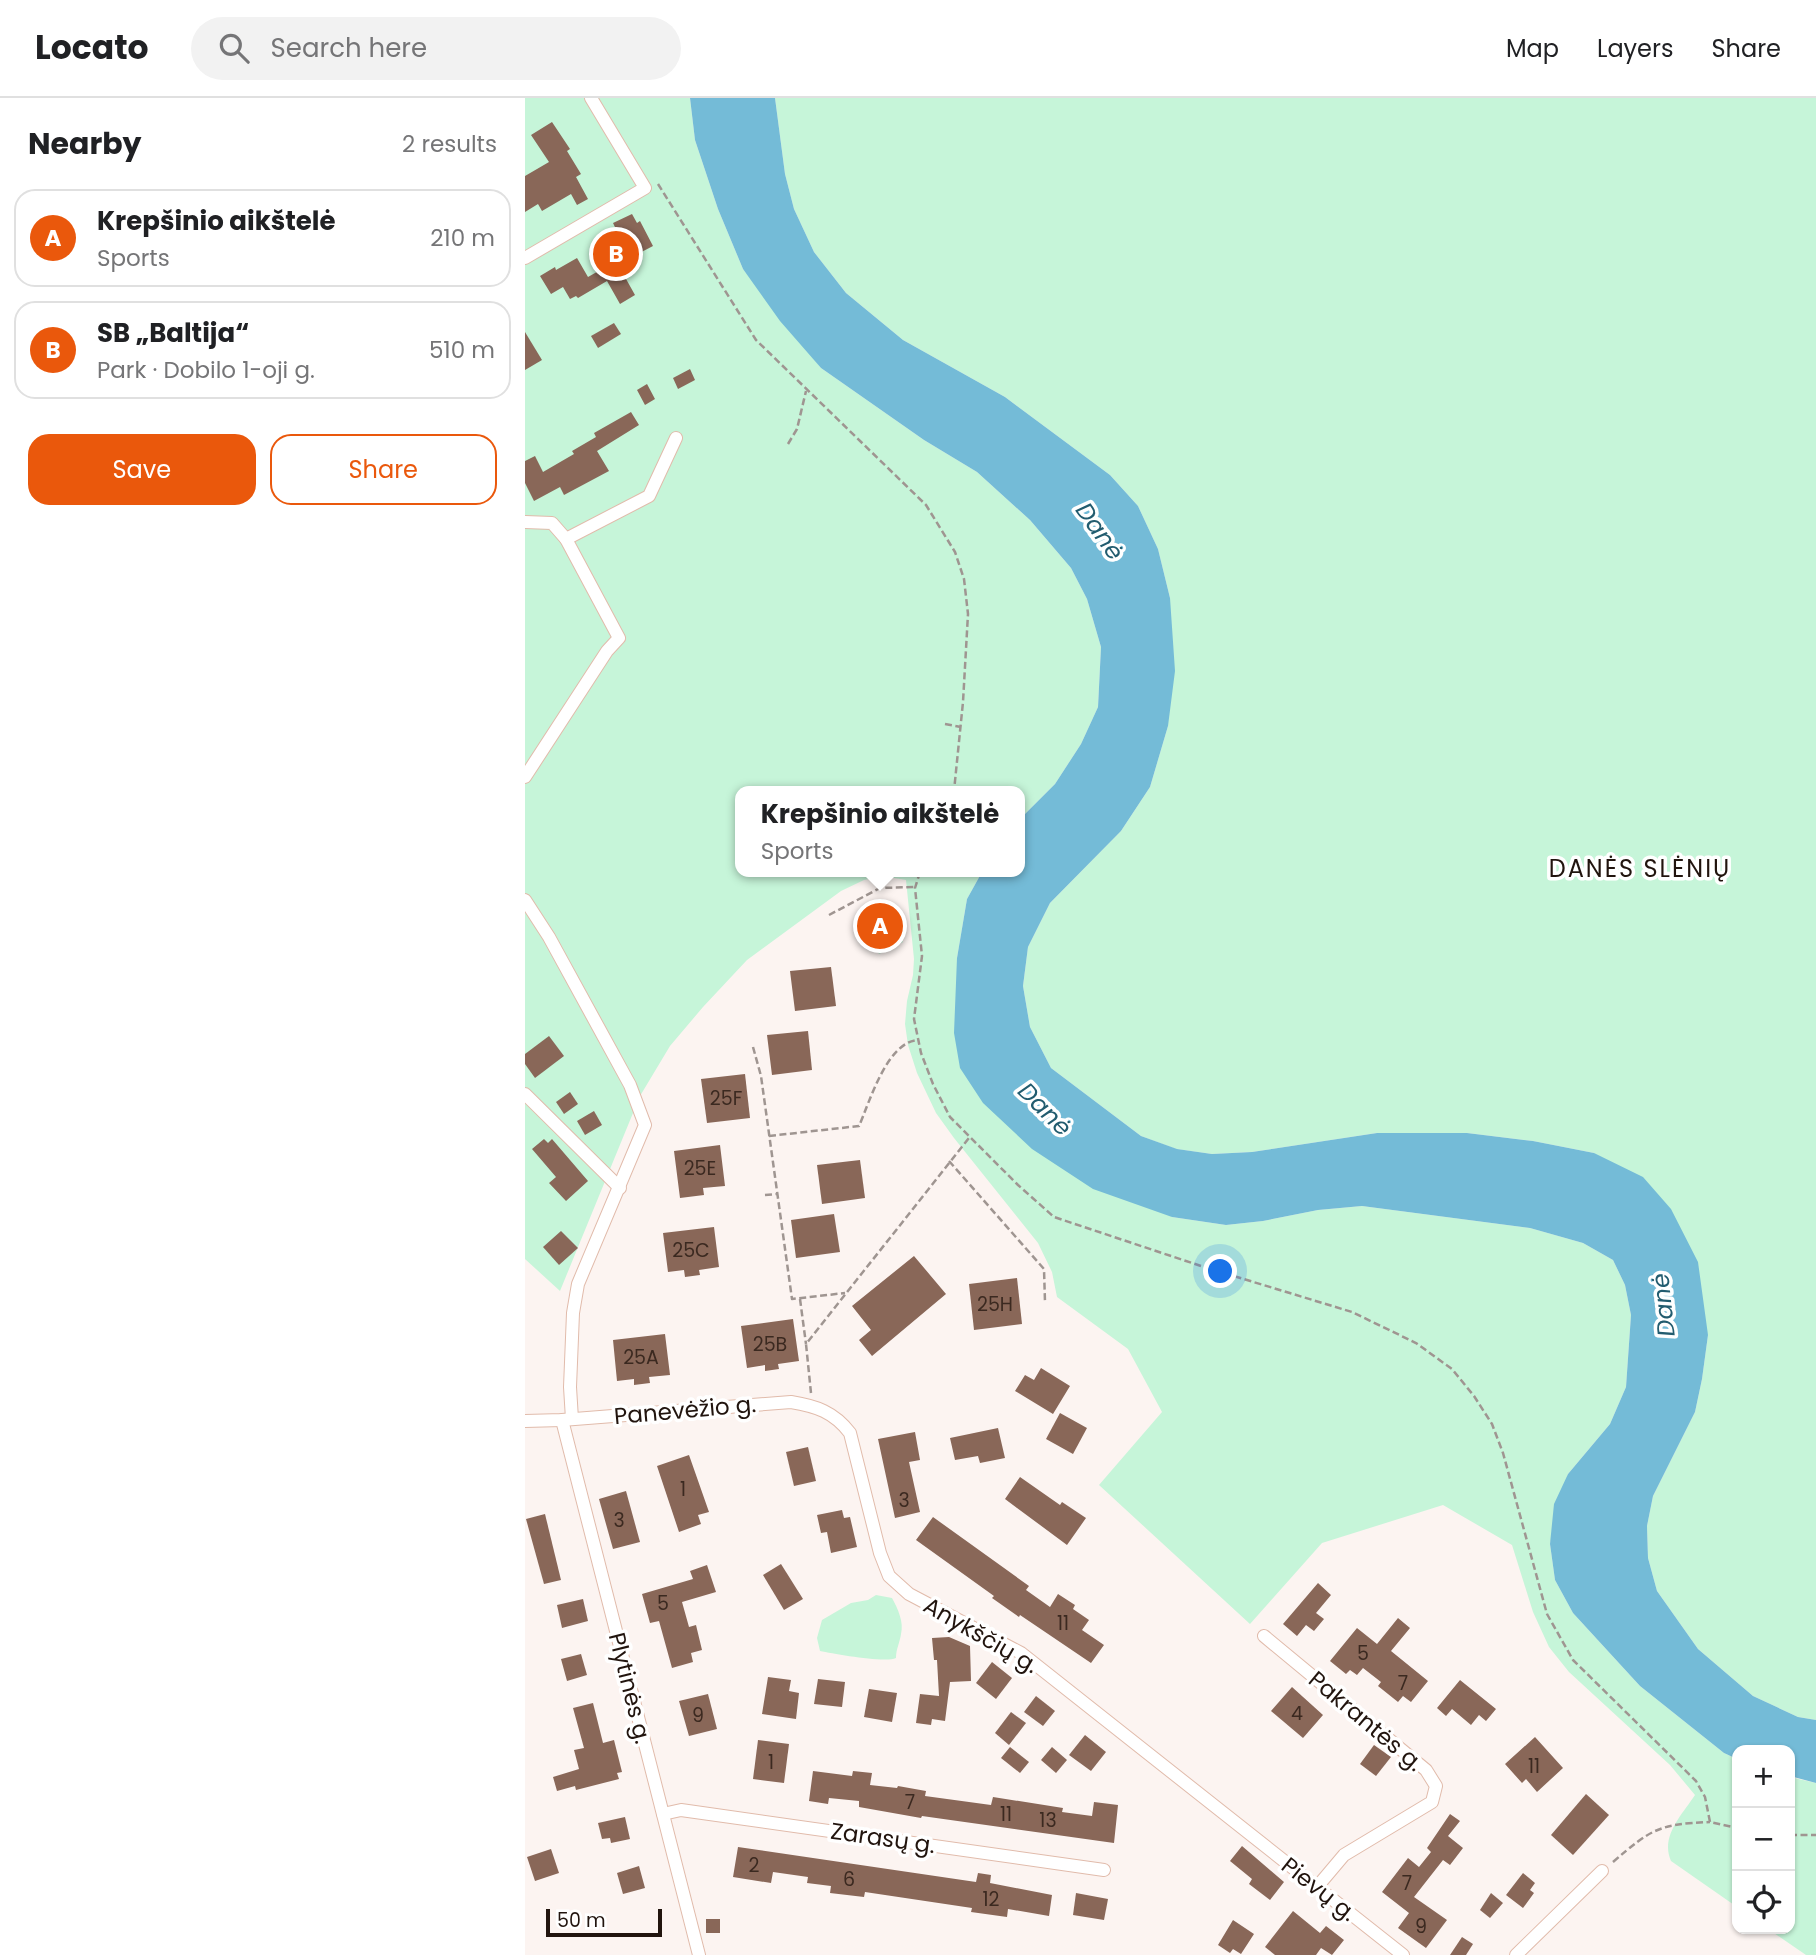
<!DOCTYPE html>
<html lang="en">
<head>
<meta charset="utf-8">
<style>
  body { margin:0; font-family:Poppins,sans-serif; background:#f2f2f2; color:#202124 }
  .controls { position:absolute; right:21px; bottom:21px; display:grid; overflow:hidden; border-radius:14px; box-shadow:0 2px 5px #0004 }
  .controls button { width:63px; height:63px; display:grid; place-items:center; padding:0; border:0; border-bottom:2px solid #e0e0e0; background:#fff; color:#202124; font:35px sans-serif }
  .scale { position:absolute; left:21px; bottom:18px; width:116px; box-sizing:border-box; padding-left:7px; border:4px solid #21140e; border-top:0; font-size:19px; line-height:24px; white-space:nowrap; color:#21140e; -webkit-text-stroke:5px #fff; paint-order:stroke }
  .you { position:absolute; left:696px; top:1174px; width:24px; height:24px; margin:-18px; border:5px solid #fff; border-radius:50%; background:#1a73e8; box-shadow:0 0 0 10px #1a73e833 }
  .badge { display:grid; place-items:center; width:46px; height:46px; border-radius:50%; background:#ea580c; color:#fff; font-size:23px; font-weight:700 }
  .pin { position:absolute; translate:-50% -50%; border:4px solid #fff; box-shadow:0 2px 7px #0006 }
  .popup { position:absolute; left:210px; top:688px; width:290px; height:91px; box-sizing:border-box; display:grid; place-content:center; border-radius:14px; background:#fff; filter:drop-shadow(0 2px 5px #0005); font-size:23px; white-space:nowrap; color:#757577 }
  .popup b { font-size:26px; color:#202124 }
  .popup::after { content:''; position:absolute; left:50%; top:100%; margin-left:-14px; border:14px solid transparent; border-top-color:#fff }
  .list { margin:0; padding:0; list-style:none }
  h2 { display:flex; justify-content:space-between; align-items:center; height:91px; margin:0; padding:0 28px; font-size:30px }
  h2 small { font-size:23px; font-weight:400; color:#757577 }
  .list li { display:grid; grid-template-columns:46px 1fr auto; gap:21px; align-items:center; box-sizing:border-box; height:98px; margin:0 14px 14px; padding:0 14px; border:2px solid #e0e0e0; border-radius:21px }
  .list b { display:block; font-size:26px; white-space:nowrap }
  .list p { margin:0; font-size:23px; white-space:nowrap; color:#757577 }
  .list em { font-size:23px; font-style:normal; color:#757577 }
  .actions { display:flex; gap:14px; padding:21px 28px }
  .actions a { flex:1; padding:16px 0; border:2px solid #ea580c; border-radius:21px; text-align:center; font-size:24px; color:#ea580c }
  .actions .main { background:#ea580c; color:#fff }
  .icon { flex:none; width:38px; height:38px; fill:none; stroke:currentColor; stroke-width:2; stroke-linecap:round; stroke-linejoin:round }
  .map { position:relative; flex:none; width:1291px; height:1857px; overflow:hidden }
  header { display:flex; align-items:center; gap:42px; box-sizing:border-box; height:98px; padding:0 35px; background:#fff; border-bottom:2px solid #e0e0e0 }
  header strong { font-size:33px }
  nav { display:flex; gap:38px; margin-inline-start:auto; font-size:24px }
  .search { width:490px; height:63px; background:#f2f2f2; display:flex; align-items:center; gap:18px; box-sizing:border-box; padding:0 24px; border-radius:38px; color:#757577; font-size:26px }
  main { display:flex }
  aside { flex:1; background:#fff }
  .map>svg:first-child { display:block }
  .green { fill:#c6f5d9 }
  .water { fill:#74bbd7 }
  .building { fill:#896758 }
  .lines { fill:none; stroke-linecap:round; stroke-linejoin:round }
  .minor-casing { stroke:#e1bbab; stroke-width:14 }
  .path { stroke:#9f9591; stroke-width:2.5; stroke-dasharray:7 3.5; stroke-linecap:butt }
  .minor { stroke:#fff; stroke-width:12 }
  .labels { text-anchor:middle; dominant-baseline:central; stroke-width:7; stroke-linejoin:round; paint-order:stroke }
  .number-label { font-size:19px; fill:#3b2920 }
  .street-label { font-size:23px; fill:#21140e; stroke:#fff }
  .water-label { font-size:24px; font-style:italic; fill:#225c6f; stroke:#fff }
  .neighbourhood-label { font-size:24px; letter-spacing:2px; fill:#21140e; stroke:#fff }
</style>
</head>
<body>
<header>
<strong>Locato</strong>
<div class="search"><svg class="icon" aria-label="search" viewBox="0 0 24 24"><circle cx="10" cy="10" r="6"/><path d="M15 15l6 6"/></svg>Search here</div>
<nav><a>Map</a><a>Layers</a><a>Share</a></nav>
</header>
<main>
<aside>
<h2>Nearby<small>2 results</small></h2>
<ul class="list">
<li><span class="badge">A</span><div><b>Krepšinio aikštelė</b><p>Sports</p></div><em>210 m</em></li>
<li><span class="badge">B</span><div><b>SB „Baltija“</b><p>Park · Dobilo 1-oji g.</p></div><em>510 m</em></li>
</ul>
<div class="actions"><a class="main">Save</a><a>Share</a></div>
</aside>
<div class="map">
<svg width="1291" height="1857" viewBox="0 0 1291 1857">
  <rect width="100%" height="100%" fill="#fcf4f1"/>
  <g class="green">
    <path d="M0,0H165L170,42L193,111L218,171L296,270L399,342L452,374L505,422L546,470L562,501L576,549L573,609L556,646L530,686L495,721V693H215V774H457L442,801L432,860L647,1119L701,1127L738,1123L793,1112L837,1108L1005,1130L1058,1145L1088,1162L1100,1187L1106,1217L1101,1289L1085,1326L1043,1376L1025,1446L1030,1482L1048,1515L1115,1588L1199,1655L1212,1661V1809L1146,1763C1135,1738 1157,1717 1170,1697L1145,1667L1044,1574L1024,1549L1008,1514L987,1447L918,1407L797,1445L725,1526L574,1387L637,1314L603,1251L532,1199L527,1174L513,1145L429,1040L411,1015L392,975L383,947L380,926L382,903L388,877L389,861L381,782L357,778L339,782L316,793L222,862L178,909L145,948L115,998L35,1193L0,1161Z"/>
    <polygon points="250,0 1291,0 1291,1622 1273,1619 1228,1598 1173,1551 1132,1493 1123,1460 1122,1428 1128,1398 1170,1314 1177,1281 1183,1237 1069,1055 1008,1043 942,1035 852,1035 727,1054 687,1056 651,1051 616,1038 526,970 505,929 498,888 503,849 525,805 596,733 625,689 643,628 645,500 633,451 613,408 585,377 480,299 378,242 321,195 289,154 269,111 260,76"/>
    <polygon points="357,801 378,844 354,856 333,813"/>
    <path d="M351,1497L367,1500C373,1511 379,1524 376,1536C375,1544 371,1551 371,1560C360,1565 310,1556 295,1553L292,1540L297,1522L326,1505L343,1502Z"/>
    <polygon points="1265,1679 1291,1685 1291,1857 1281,1857 1243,1831 1265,1831"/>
  </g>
  <polygon class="water" points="165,0 250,0 260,76 269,111 289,154 321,195 378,242 480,299 585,377 613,408 633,451 645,500 650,573 643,628 625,689 596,733 525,805 503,849 498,888 505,929 526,970 616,1038 652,1051 687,1056 727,1054 852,1035 942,1035 1008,1043 1069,1055 1118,1079 1146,1111 1173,1164 1183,1237 1177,1281 1170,1314 1128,1398 1122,1428 1123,1460 1132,1493 1173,1551 1228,1598 1273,1619 1291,1622 1291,1685 1265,1678 1265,1652 1212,1652 1212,1661 1199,1655 1115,1588 1048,1515 1030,1482 1025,1446 1029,1406 1043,1376 1085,1326 1101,1289 1106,1217 1100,1187 1088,1162 1058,1145 1005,1130 837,1108 793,1112 738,1123 701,1127 647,1119 568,1091 507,1051 458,1005 435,970 429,935 432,860 442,801 457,774 495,774 495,721 530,686 556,646 573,609 576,549 562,501 546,470 505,422 452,374 399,342 296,270 255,223 218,171 193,111 170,42"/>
  <g class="building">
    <polygon points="27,24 45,51 42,53 56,76 51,79 63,101 52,107 46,96 17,113 13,106 0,114 0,78 24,64 6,37"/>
    <polygon points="107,116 112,125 115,123 128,148 105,160 88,125"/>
    <polygon points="52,160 63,179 91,163 110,197 95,206 82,183 53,200 51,198 45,201 38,189 26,196 15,178 30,169 31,172"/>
    <polygon points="89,225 96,236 73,250 66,238"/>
    <polygon points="0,234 17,262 0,272"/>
    <polygon points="165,271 170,282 153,291 148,280"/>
    <polygon points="122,286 130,301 120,307 112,292"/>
    <polygon points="106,314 114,327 72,353 84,373 39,397 35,389 9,403 0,385 0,363 10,358 18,374 49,356 47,353 71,339 69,335"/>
    <polygon points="306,869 311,908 270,913 265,873"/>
    <polygon points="283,933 287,972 247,977 242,937"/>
    <polygon points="24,938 39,958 10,980 0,966 0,956"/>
    <polygon points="220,976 225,1020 182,1025 176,981"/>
    <polygon points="45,994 53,1006 39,1016 31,1004"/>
    <polygon points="69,1013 77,1027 60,1037 52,1023"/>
    <polygon points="19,1041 23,1045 27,1041 63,1083 41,1103 24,1085 31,1079 7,1051"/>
    <polygon points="195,1047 200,1088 178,1090 179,1097 155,1100 149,1053"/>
    <polygon points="335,1062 340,1100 297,1106 292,1067"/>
    <polygon points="309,1116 315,1154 271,1160 266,1122"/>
    <polygon points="189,1129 194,1169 174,1172 175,1177 160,1179 159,1172 143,1174 138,1135"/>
    <polygon points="36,1133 53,1150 34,1167 18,1149"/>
    <polygon points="389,1158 421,1196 347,1258 334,1242 346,1232 327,1208"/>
    <polygon points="492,1180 497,1226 449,1232 444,1186"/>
    <polygon points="268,1221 274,1263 253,1266 254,1271 240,1273 240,1267 222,1270 216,1228"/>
    <polygon points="140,1236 145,1277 124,1279 125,1285 109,1287 109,1281 92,1283 88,1242"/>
    <polygon points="516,1270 545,1288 528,1316 490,1293 500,1277 509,1282"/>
    <polygon points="535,1315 562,1330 548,1356 521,1341"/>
    <polygon points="473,1330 480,1360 455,1365 453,1358 430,1362 425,1340"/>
    <polygon points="390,1334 395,1362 384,1364 395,1414 370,1420 353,1341"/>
    <polygon points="283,1349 291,1383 269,1388 261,1354"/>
    <polygon points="164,1357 184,1414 173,1417 176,1426 154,1434 132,1368"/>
    <polygon points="495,1379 535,1407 537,1404 561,1420 542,1447 480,1401"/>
    <polygon points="101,1393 115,1444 88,1451 74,1401"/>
    <polygon points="317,1412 319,1420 325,1419 332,1449 306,1455 302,1434 296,1435 292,1417"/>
    <polygon points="20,1416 36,1482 19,1486 1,1421"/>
    <polygon points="408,1419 504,1488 501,1492 525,1509 533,1496 550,1507 548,1511 564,1522 557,1532 579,1547 566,1565 495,1517 494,1519 467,1500 469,1498 391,1442"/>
    <polygon points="256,1466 278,1501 259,1512 238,1477"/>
    <polygon points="182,1467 191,1494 157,1504 164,1529 171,1527 177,1552 166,1555 168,1564 147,1570 134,1523 125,1525 117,1496 168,1481 165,1473"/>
    <polygon points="793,1485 806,1497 791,1515 799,1521 789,1533 781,1527 772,1538 758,1526"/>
    <polygon points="58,1501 63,1523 37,1530 32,1507"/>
    <polygon points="873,1520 885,1530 866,1553 903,1583 886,1604 878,1598 873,1604 853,1588 856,1584 838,1570 832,1577 825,1572 821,1576 805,1563 832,1530 852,1546"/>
    <polygon points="424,1539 445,1548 446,1583 425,1584 420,1623 407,1621 406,1627 391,1625 395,1596 414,1598 412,1562 409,1562 407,1540"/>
    <polygon points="56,1556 62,1577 42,1583 36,1561"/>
    <polygon points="467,1564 487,1580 471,1601 451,1585"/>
    <polygon points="243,1579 266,1582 264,1593 274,1595 271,1621 237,1616"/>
    <polygon points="293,1581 320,1584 317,1609 289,1606"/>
    <polygon points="935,1582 971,1611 961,1623 954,1617 946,1627 927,1611 921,1618 912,1610"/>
    <polygon points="767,1589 798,1617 778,1640 746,1613"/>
    <polygon points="344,1591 372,1595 367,1624 339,1619"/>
    <polygon points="183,1596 192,1631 164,1638 154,1603"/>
    <polygon points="511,1598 530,1613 518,1628 499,1614"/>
    <polygon points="68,1605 78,1645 89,1642 97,1674 92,1675 94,1681 51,1692 50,1688 32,1693 28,1679 54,1671 49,1652 59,1650 48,1610"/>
    <polygon points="486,1614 501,1625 484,1647 470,1635"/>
    <polygon points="560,1637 581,1654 566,1673 544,1657"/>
    <polygon points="1010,1639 1038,1670 1012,1694 1001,1681 997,1685 980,1666"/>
    <polygon points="233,1642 264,1646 259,1685 228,1681"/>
    <polygon points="849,1647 866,1659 851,1678 835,1666"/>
    <polygon points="485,1649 504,1664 495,1675 476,1660"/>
    <polygon points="527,1649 542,1662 531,1675 516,1662"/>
    <polygon points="288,1673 327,1678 328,1673 347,1675 345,1687 372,1690 373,1688 401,1693 400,1698 466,1707 468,1699 538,1710 537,1714 567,1718 569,1704 593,1707 589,1745 397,1718 396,1720 334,1709 334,1703 304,1700 303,1706 284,1703"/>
    <polygon points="1061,1696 1084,1717 1048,1757 1026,1737"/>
    <polygon points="925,1716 935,1723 923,1738 938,1750 925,1767 918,1762 889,1799 922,1822 901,1850 873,1830 884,1815 857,1794 883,1760 894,1769 906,1754 902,1750"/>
    <polygon points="100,1719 105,1741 86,1745 85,1740 77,1741 73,1725"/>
    <polygon points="717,1748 759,1784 745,1802 724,1786 727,1781 705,1763"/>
    <polygon points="213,1749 451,1784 453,1775 466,1777 465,1785 527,1797 524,1818 483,1811 482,1819 446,1814 447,1810 340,1794 339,1799 305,1795 306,1788 282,1785 283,1779 248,1774 246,1785 208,1779"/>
    <polygon points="26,1751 34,1775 10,1783 2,1759"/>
    <polygon points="114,1768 120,1790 98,1796 92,1775"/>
    <polygon points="998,1775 1010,1785 1005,1792 1009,1795 998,1810 981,1797"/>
    <polygon points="551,1795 583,1801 579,1822 548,1817"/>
    <polygon points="966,1795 978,1805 965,1820 955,1812"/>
    <polygon points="768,1813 795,1835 801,1828 819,1842 807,1857 796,1850 791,1857 750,1857 740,1849"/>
    <rect x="181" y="1821" width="14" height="14"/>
    <polygon points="708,1822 729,1836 716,1856 708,1851 705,1855 693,1847"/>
    <polygon points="937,1839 948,1846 941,1857 925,1857"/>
  </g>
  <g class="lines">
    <g class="minor-casing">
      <g id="minor">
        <polyline points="0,160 120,90 66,0"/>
        <polyline points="0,424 27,425 41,441 124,398 151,340"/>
        <polyline points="0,679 82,553 94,540 41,441"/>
        <polyline points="0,802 24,839 105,987 120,1027 53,1186 48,1215 45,1289 47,1321"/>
        <polyline points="0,996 95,1090"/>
        <polyline points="37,1322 174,1857"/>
        <path d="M0,1323L37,1322L266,1304C291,1308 309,1314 325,1335L355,1455L364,1478L384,1496L496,1555L878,1857"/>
        <polyline points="739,1538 901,1672 911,1688 907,1704 819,1757 792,1789"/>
        <polyline points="138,1716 156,1712 579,1772"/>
        <polyline points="991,1857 1077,1773"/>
      </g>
    </g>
    <g class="path">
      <polyline points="133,86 231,242 401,407 430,454 439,481 443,516 438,604 429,693"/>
      <polyline points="263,346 272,331 281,293"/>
      <polyline points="420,626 436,629"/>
      <polyline points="395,774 390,790 397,858 389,921 396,955 408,986 425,1019 493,1087 529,1119 676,1168 827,1214 891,1245 927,1271 949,1298 967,1326 978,1355 1022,1516 1048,1562 1171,1683 1180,1699 1185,1724 1212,1730"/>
      <polyline points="304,817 355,790 389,789"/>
      <polyline points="228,949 236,978 267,1201 320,1195"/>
      <path d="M244,1038L334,1028C345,1003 362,944 393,942"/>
      <polyline points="424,1063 519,1171 520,1204"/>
      <polyline points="240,1097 252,1096"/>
      <polyline points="275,1201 281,1246"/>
      <polyline points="286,1295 281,1246 444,1040"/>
      <polyline points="1265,1737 1291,1737"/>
      <path d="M1088,1764C1126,1731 1134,1726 1185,1724"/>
    </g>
    <use href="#minor" class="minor"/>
  </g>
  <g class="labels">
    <g class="number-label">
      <text x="201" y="1000">25F</text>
      <text x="175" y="1070">25E</text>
      <text x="166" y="1152">25C</text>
      <text x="470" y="1206">25H</text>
      <text x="245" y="1246">25B</text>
      <text x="116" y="1259">25A</text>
      <text x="158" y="1391">1</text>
      <text x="379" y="1402">3</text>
      <text x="94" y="1422">3</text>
      <text x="138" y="1505">5</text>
      <text x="538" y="1525">11</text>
      <text x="838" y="1555">5</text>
      <text x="878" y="1585">7</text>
      <text x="772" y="1615">4</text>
      <text x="173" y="1617">9</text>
      <text x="246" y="1664">1</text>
      <text x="1009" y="1668">11</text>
      <text x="385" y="1704">7</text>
      <text x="481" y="1716">11</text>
      <text x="523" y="1722">13</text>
      <text x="229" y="1767">2</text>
      <text x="324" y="1781">6</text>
      <text x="882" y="1785">7</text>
      <text x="466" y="1801">12</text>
      <text x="896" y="1828">9</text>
    </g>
    <g class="street-label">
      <text transform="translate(160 1312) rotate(-5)">Panevėžio g.</text>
      <text transform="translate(456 1537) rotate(30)">Anykščių g.</text>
      <text transform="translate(105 1590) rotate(76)">Plytinės g.</text>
      <text transform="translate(841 1623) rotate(40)">Pakrantės g.</text>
      <text transform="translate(358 1740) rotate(8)">Zarasų g.</text>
      <text transform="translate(794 1791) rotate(38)">Pievų g.</text>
    </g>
    <g class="water-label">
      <text transform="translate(575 433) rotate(55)">Danė</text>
      <text transform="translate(520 1011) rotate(45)">Danė</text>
      <text transform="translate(1138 1207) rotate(-96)">Danė</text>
    </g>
    <g class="neighbourhood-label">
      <text x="1115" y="770">DANĖS SLĖNIŲ</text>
    </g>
  </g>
</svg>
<div class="controls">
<button>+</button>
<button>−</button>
<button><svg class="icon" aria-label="locate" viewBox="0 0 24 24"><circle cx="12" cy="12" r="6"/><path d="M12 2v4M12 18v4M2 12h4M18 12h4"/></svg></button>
</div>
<div class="scale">50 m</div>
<div class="you"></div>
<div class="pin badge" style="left:355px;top:828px">A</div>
<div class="popup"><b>Krepšinio aikštelė</b>Sports</div>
<div class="pin badge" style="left:91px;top:156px">B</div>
</div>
</main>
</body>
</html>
